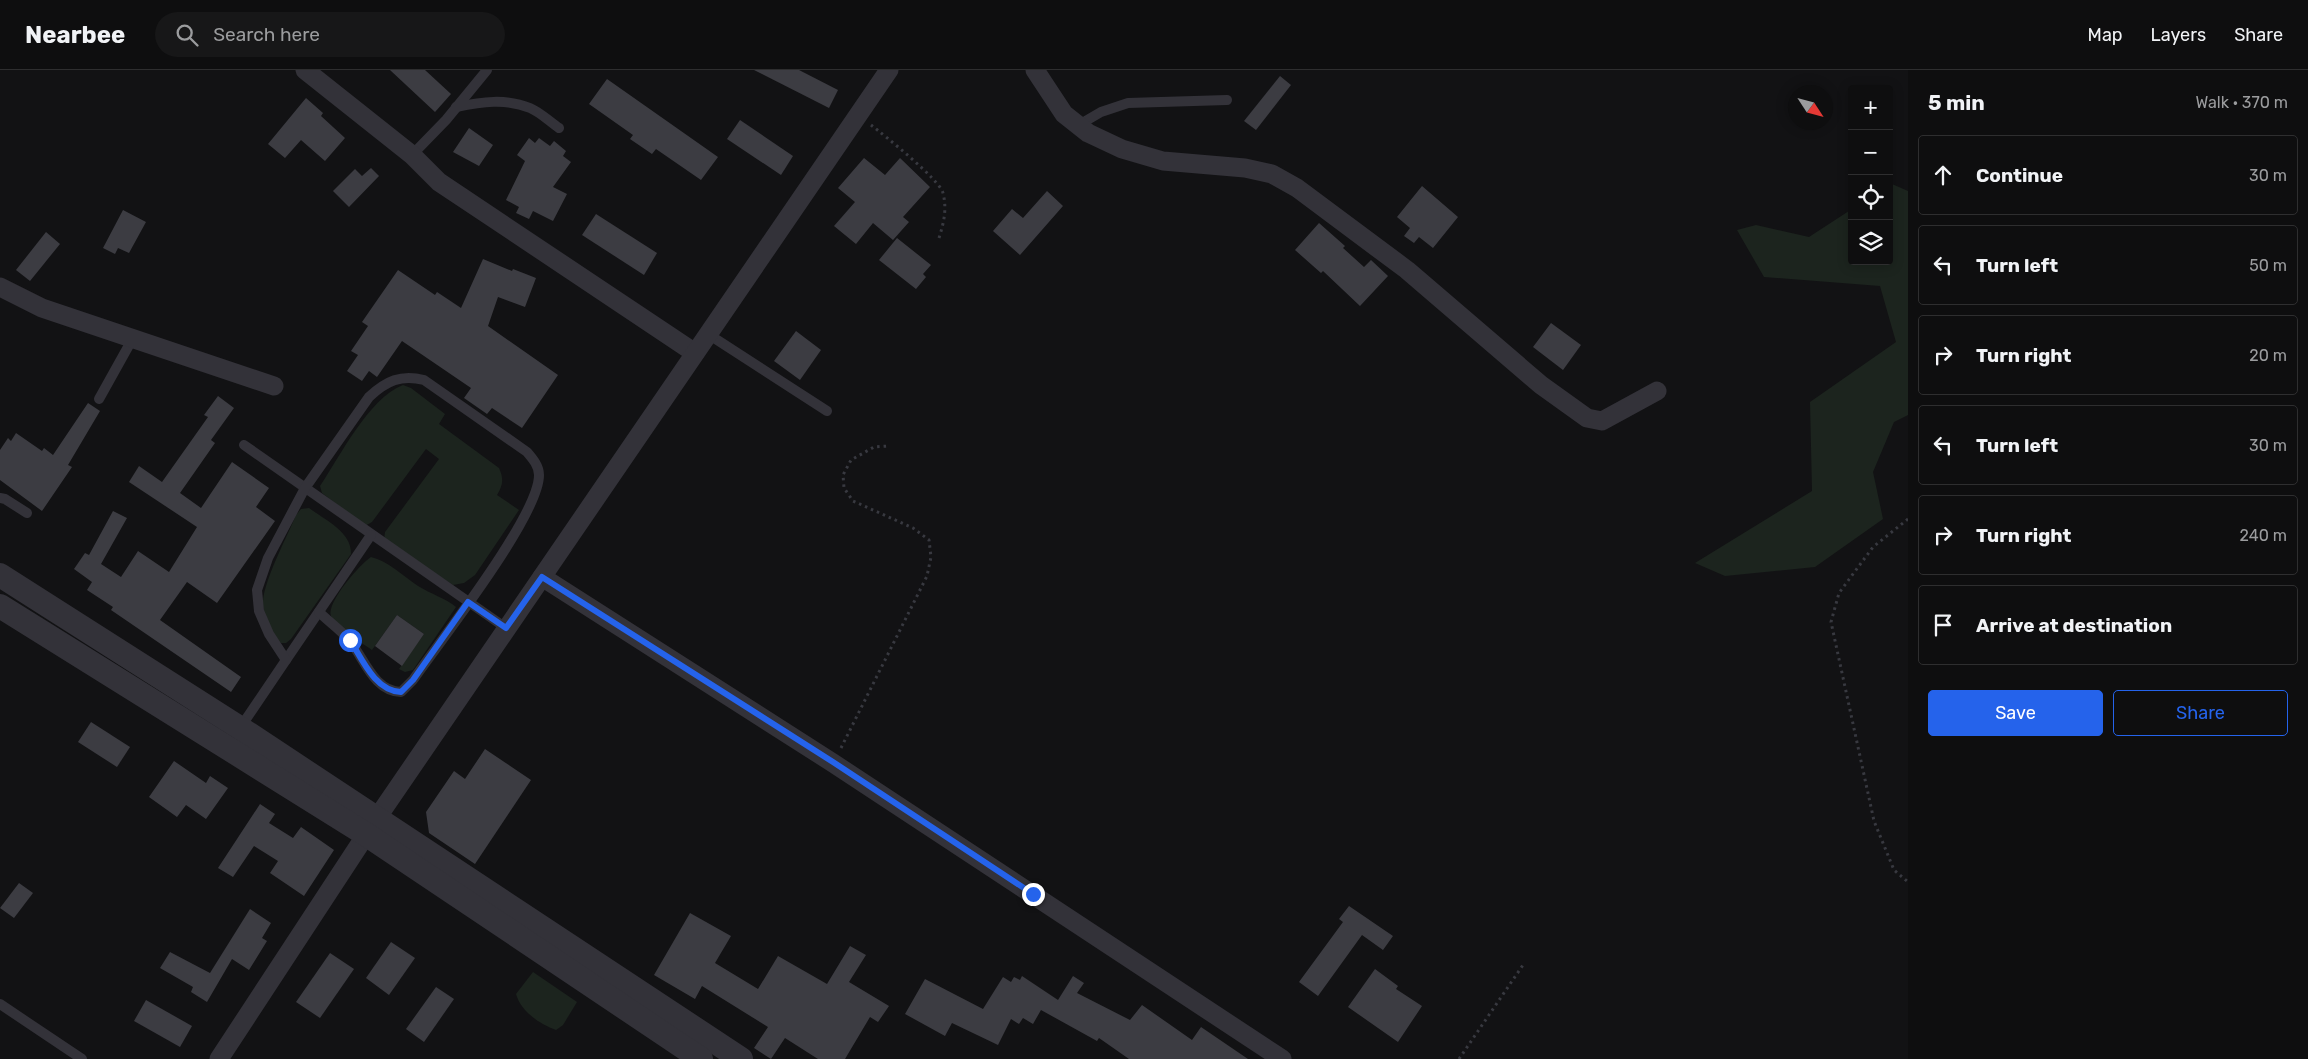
<!DOCTYPE html>
<html lang="en">
<head>
<meta charset="utf-8">
<style>
  body { margin:0; font-family:Rubik,sans-serif; background:#171718; color:#f1f3f6 }
  .controls { position:absolute; right:15px; top:15px; display:grid; overflow:hidden; border-radius:5px; box-shadow:0 2px 12px #0003 }
  .controls button { width:45px; height:45px; display:grid; place-items:center; padding:0; border:0; border-bottom:1px solid #2e2e2f; background:#0e0e0f; color:#f1f3f6; font:25px sans-serif }
  .compass { position:absolute; left:1788px; top:15px; width:45px; height:45px; border-radius:50%; background:#0e0e0f; box-shadow:0 2px 12px #0003; rotate:126deg }
  .stop { position:absolute; width:15px; height:15px; margin:-11px; border:4px solid #2563eb; border-radius:50%; background:#fff }
  .stop.end { background:#2563eb; border-color:#fff; box-shadow:0 1px 5px #0008 }
  .list { margin:0; padding:0; list-style:none }
  h2 { display:flex; justify-content:space-between; align-items:center; height:65px; margin:0; padding:0 20px; font-size:21px }
  h2 small { font-size:16px; font-weight:400; color:#9b9c9e }
  .list li { display:grid; grid-template-columns:32px 1fr auto; gap:15px; align-items:center; box-sizing:border-box; height:80px; margin:0 10px 10px; padding:0 10px; border:1px solid #2e2e2f; border-radius:5px }
  .list b { display:block; font-size:19px; white-space:nowrap }
  .list em { font-size:16px; font-style:normal; color:#9b9c9e }
  .actions { display:flex; gap:10px; padding:15px 20px }
  .actions a { flex:1; padding:11px 0; border:1px solid #2563eb; border-radius:5px; text-align:center; font-size:18px; color:#2563eb }
  .actions .main { background:#2563eb; color:#fff }
  .icon { flex:none; width:28px; height:28px; fill:none; stroke:currentColor; stroke-width:2; stroke-linecap:round; stroke-linejoin:round }
  .map { position:relative; flex:none; width:1908px; height:989px; overflow:hidden }
  header { display:flex; align-items:center; gap:30px; box-sizing:border-box; height:70px; padding:0 25px; background:#0e0e0f; border-bottom:1px solid #2e2e2f }
  header strong { font-size:24px }
  nav { display:flex; gap:28px; margin-inline-start:auto; font-size:18px }
  .search { width:350px; height:45px; background:#171718; display:flex; align-items:center; gap:12px; box-sizing:border-box; padding:0 18px; border-radius:28px; color:#9b9c9e; font-size:19px }
  main { display:flex }
  aside { flex:1; background:#0e0e0f }
  .map>svg:first-child { display:block }
  .green { fill:#1c241e }
  .building { fill:#3c3c42 }
  .lines { fill:none; stroke-linecap:round; stroke-linejoin:round }
  .path { stroke:#383940; stroke-width:3; stroke-dasharray:2.5 4; stroke-linecap:butt }
  .service { stroke:#333239; stroke-width:10 }
  .minor { stroke:#333239; stroke-width:19 }
  .tertiary { stroke:#333239; stroke-width:24 }
  .route { stroke:#2563eb; stroke-width:6 }
</style>
</head>
<body>
<header>
<strong>Nearbee</strong>
<div class="search"><svg class="icon" aria-label="search" viewBox="0 0 24 24"><circle cx="10" cy="10" r="6"/><path d="M15 15l6 6"/></svg>Search here</div>
<nav><a>Map</a><a>Layers</a><a>Share</a></nav>
</header>
<main>
<div class="map">
<svg width="1908" height="989" viewBox="0 0 1908 989">
  <rect width="100%" height="100%" fill="#121214"/>
  <g class="green">
    <polygon points="1892,114 1908,121 1908,345 1894,352 1873,402 1883,449 1815,497 1725,506 1695,493 1812,421 1810,332 1896,272 1880,216 1764,207 1737,160 1756,155 1809,167 1852,139 1852,191 1889,191 1889,115"/>
    <path d="M403,315L411,318L445,344L439,354L499,398C504,409 503,415 497,425L519,440L475,505L464,513L453,515L384,470L385,462L439,389L426,379L372,452L365,456L322,423L320,416C341,385 368,329 403,315Z"/>
    <path d="M309,438C325,450 352,462 351,484L291,569L286,573H281C272,563 262,544 263,531C265,508 287,467 296,445L301,439Z"/>
    <path d="M371,487C388,491 403,506 418,516C431,524 445,528 456,537L413,600L405,602L399,599L424,564L397,545L372,580C360,571 336,560 331,546C326,533 360,494 371,487Z"/>
    <path d="M533,902L577,932L563,955L556,960C540,954 521,942 516,924Z"/>
  </g>
  <g class="building">
    <polygon points="390,0 425,0 451,24 435,42"/>
    <polygon points="754,0 799,0 838,20 829,38"/>
    <polygon points="1280,6 1291,15 1256,60 1244,51"/>
    <polygon points="607,9 718,87 701,110 656,79 652,84 630,69 633,65 589,34"/>
    <polygon points="306,28 323,43 321,46 345,68 325,91 301,70 285,88 268,74"/>
    <polygon points="740,50 793,86 781,105 727,69"/>
    <polygon points="469,58 493,75 479,96 453,82"/>
    <polygon points="529,68 535,73 539,68 550,76 554,71 566,81 563,86 571,92 553,117 567,124 553,151 533,141 529,149 516,143 519,137 506,130 525,91 517,85"/>
    <polygon points="864,88 885,105 900,88 930,117 903,147 909,152 893,170 873,153 856,174 834,156 855,132 838,118"/>
    <polygon points="371,98 379,106 349,137 333,121 355,99 362,106"/>
    <polygon points="1422,116 1458,147 1433,178 1419,167 1414,173 1404,166 1410,158 1397,147"/>
    <polygon points="1047,121 1063,136 1020,185 993,161 1012,139 1023,148"/>
    <polygon points="123,140 146,152 129,183 118,178 115,184 103,178"/>
    <polygon points="596,144 657,183 644,205 582,165"/>
    <polygon points="1319,153 1345,176 1343,178 1364,197 1371,190 1388,206 1360,236 1323,201 1321,203 1295,180"/>
    <polygon points="46,162 60,174 30,211 16,200"/>
    <polygon points="897,168 931,195 923,204 926,207 916,219 879,190"/>
    <polygon points="483,189 512,201 513,199 536,208 525,237 498,227 488,256 558,305 522,358 492,338 487,344 464,328 471,318 402,271 377,307 369,301 362,311 347,301 358,285 351,281 368,256 362,252 398,200 435,225 437,222 461,238"/>
    <polygon points="1551,253 1581,275 1563,300 1533,277"/>
    <polygon points="796,261 821,280 800,310 774,291"/>
    <polygon points="218,326 234,338 211,370 215,373 180,423 201,438 232,392 269,418 256,437 275,451 217,533 187,512 160,550 241,607 231,622 111,540 113,537 87,520 92,512 74,499 85,483 89,485 113,441 127,448 101,494 121,507 138,481 169,502 197,457 129,412 139,396 162,412 208,347 204,345"/>
    <polygon points="88,333 100,341 68,395 72,397 42,441 0,410 0,380 8,368 11,371 16,363 42,381 44,378 53,385"/>
    <polygon points="397,545 424,564 402,596 375,576"/>
    <polygon points="91,652 130,677 117,697 78,672"/>
    <polygon points="485,679 531,710 475,794 429,763 426,742 454,701 465,709"/>
    <polygon points="174,691 206,713 210,706 228,718 206,749 186,735 177,747 149,727"/>
    <polygon points="260,734 275,744 269,753 293,768 301,757 334,780 304,826 270,803 278,791 254,776 233,807 218,798"/>
    <polygon points="19,813 33,823 14,848 0,838"/>
    <polygon points="1349,836 1393,866 1383,880 1362,865 1318,926 1299,912 1343,852 1339,849"/>
    <polygon points="250,839 271,853 262,868 267,871 249,900 232,889 207,932 191,922 193,917 160,898 170,882 210,903"/>
    <polygon points="690,843 731,866 715,893 758,919 778,886 827,914 850,876 866,885 849,912 889,936 878,952 870,947 845,989 818,989 785,968 771,989 754,978 768,957 702,916 695,929 654,905"/>
    <polygon points="391,872 415,888 389,925 366,908"/>
    <polygon points="330,883 354,899 320,948 296,932"/>
    <polygon points="1375,899 1398,916 1396,919 1422,936 1398,972 1348,937"/>
    <polygon points="1022,906 1058,930 1073,906 1084,913 1077,923 1130,950 1142,935 1192,970 1201,957 1248,989 1129,989 1099,968 1097,971 1041,940 1033,954 1023,948 1019,954 1011,949 998,975 952,953 945,966 905,944 925,909 983,939 1003,907 1011,912 1014,907 1020,910"/>
    <polygon points="436,917 454,929 424,972 406,959"/>
    <polygon points="146,930 192,956 180,977 134,951"/>
  </g>
  <g class="lines">
    <g class="path">
      <path d="M871,55C884,65 940,110 943,123C947,139 944,152 939,168"/>
      <polyline points="1908,449 1873,477 1839,523 1831,552 1874,751 1894,800 1908,812"/>
      <polyline points="841,678 927,506 931,487 929,470 913,458 853,431 844,418 843,405 851,390 874,377 888,376"/>
      <polyline points="1459,989 1523,895"/>
    </g>
    <g class="service">
      <path d="M456,37C481,32 506,28 530,38C540,42 550,52 559,58"/>
      <polyline points="1077,56 1101,42 1128,33 1227,30"/>
      <polyline points="412,85 446,50 487,0"/>
      <polyline points="708,264 827,341"/>
      <polyline points="99,329 133,268"/>
      <polyline points="244,375 506,558"/>
      <polyline points="0,428 5,429 27,443"/>
      <polyline points="286,590 371,465"/>
      <path d="M240,658L286,590L269,564L259,541L257,520L268,488L305,418L369,327C386,311 401,304 424,310L527,382C533,389 539,396 539,405C539,446 440,571 413,610L401,622C374,621 365,590 350,571C342,561 329,552 319,542"/>
      <polyline points="0,934 82,989"/>
    </g>
    <g class="minor">
      <polyline points="305,0 412,85 439,112 695,283"/>
      <polyline points="1035,0 1064,44 1088,63 1122,79 1163,91 1245,98 1272,104 1297,118 1407,200 1541,315 1587,348 1602,351 1657,321"/>
      <polyline points="0,217 42,238 274,316"/>
      <polyline points="542,507 833,693 1282,989"/>
      <polyline points="219,989 377,748 889,0"/>
    </g>
    <g class="tertiary">
      <polyline points="0,505 240,658 741,989"/>
      <polyline points="0,536 367,765 701,989"/>
    </g>
  </g>
  <g class="lines">
    <path class="route" d="M350,570C362,589 375,621 401,622L413,610L468,532L506,558L542,507L833,692L1033,824"/>
  </g>
</svg>
<div class="controls">
<button>+</button>
<button>−</button>
<button><svg class="icon" aria-label="locate" viewBox="0 0 24 24"><circle cx="12" cy="12" r="6"/><path d="M12 2v4M12 18v4M2 12h4M18 12h4"/></svg></button>
<button><svg class="icon" aria-label="layers" viewBox="0 0 24 24"><path d="M12 4l9 5-9 5-9-5zM3 14l9 5 9-5"/></svg></button>
</div>
<svg class="compass" viewBox="-18 -18 36 36"><path d="M0-13l5 13h-10z" fill="#e53935"/><path d="M0 13l5-13h-10z" fill="#9b9c9e"/></svg>
<div class="stop" style="left:350px;top:570px"></div>
<div class="stop end" style="left:1033px;top:824px"></div>
</div>
<aside>
<h2>5 min<small>Walk · 370 m</small></h2>
<ul class="list">
<li><svg class="icon" aria-label="ahead" viewBox="0 0 24 24"><path d="M12 20V5M6 11l6-6 6 6"/></svg><div><b>Continue</b></div><em>30 m</em></li>
<li><svg class="icon" aria-label="left" viewBox="0 0 24 24"><path d="M17 20v-9H6M10 6l-5 5 5 5"/></svg><div><b>Turn left</b></div><em>50 m</em></li>
<li><svg class="icon" aria-label="right" viewBox="0 0 24 24"><path d="M7 20v-9h11M14 6l5 5-5 5"/></svg><div><b>Turn right</b></div><em>20 m</em></li>
<li><svg class="icon" aria-label="left" viewBox="0 0 24 24"><path d="M17 20v-9H6M10 6l-5 5 5 5"/></svg><div><b>Turn left</b></div><em>30 m</em></li>
<li><svg class="icon" aria-label="right" viewBox="0 0 24 24"><path d="M7 20v-9h11M14 6l5 5-5 5"/></svg><div><b>Turn right</b></div><em>240 m</em></li>
<li><svg class="icon" aria-label="arrive" viewBox="0 0 24 24"><path d="M6 21V4h12l-3 4 3 4H6"/></svg><div><b>Arrive at destination</b></div></li>
</ul>
<div class="actions"><a class="main">Save</a><a>Share</a></div>
</aside>
</main>
</body>
</html>
